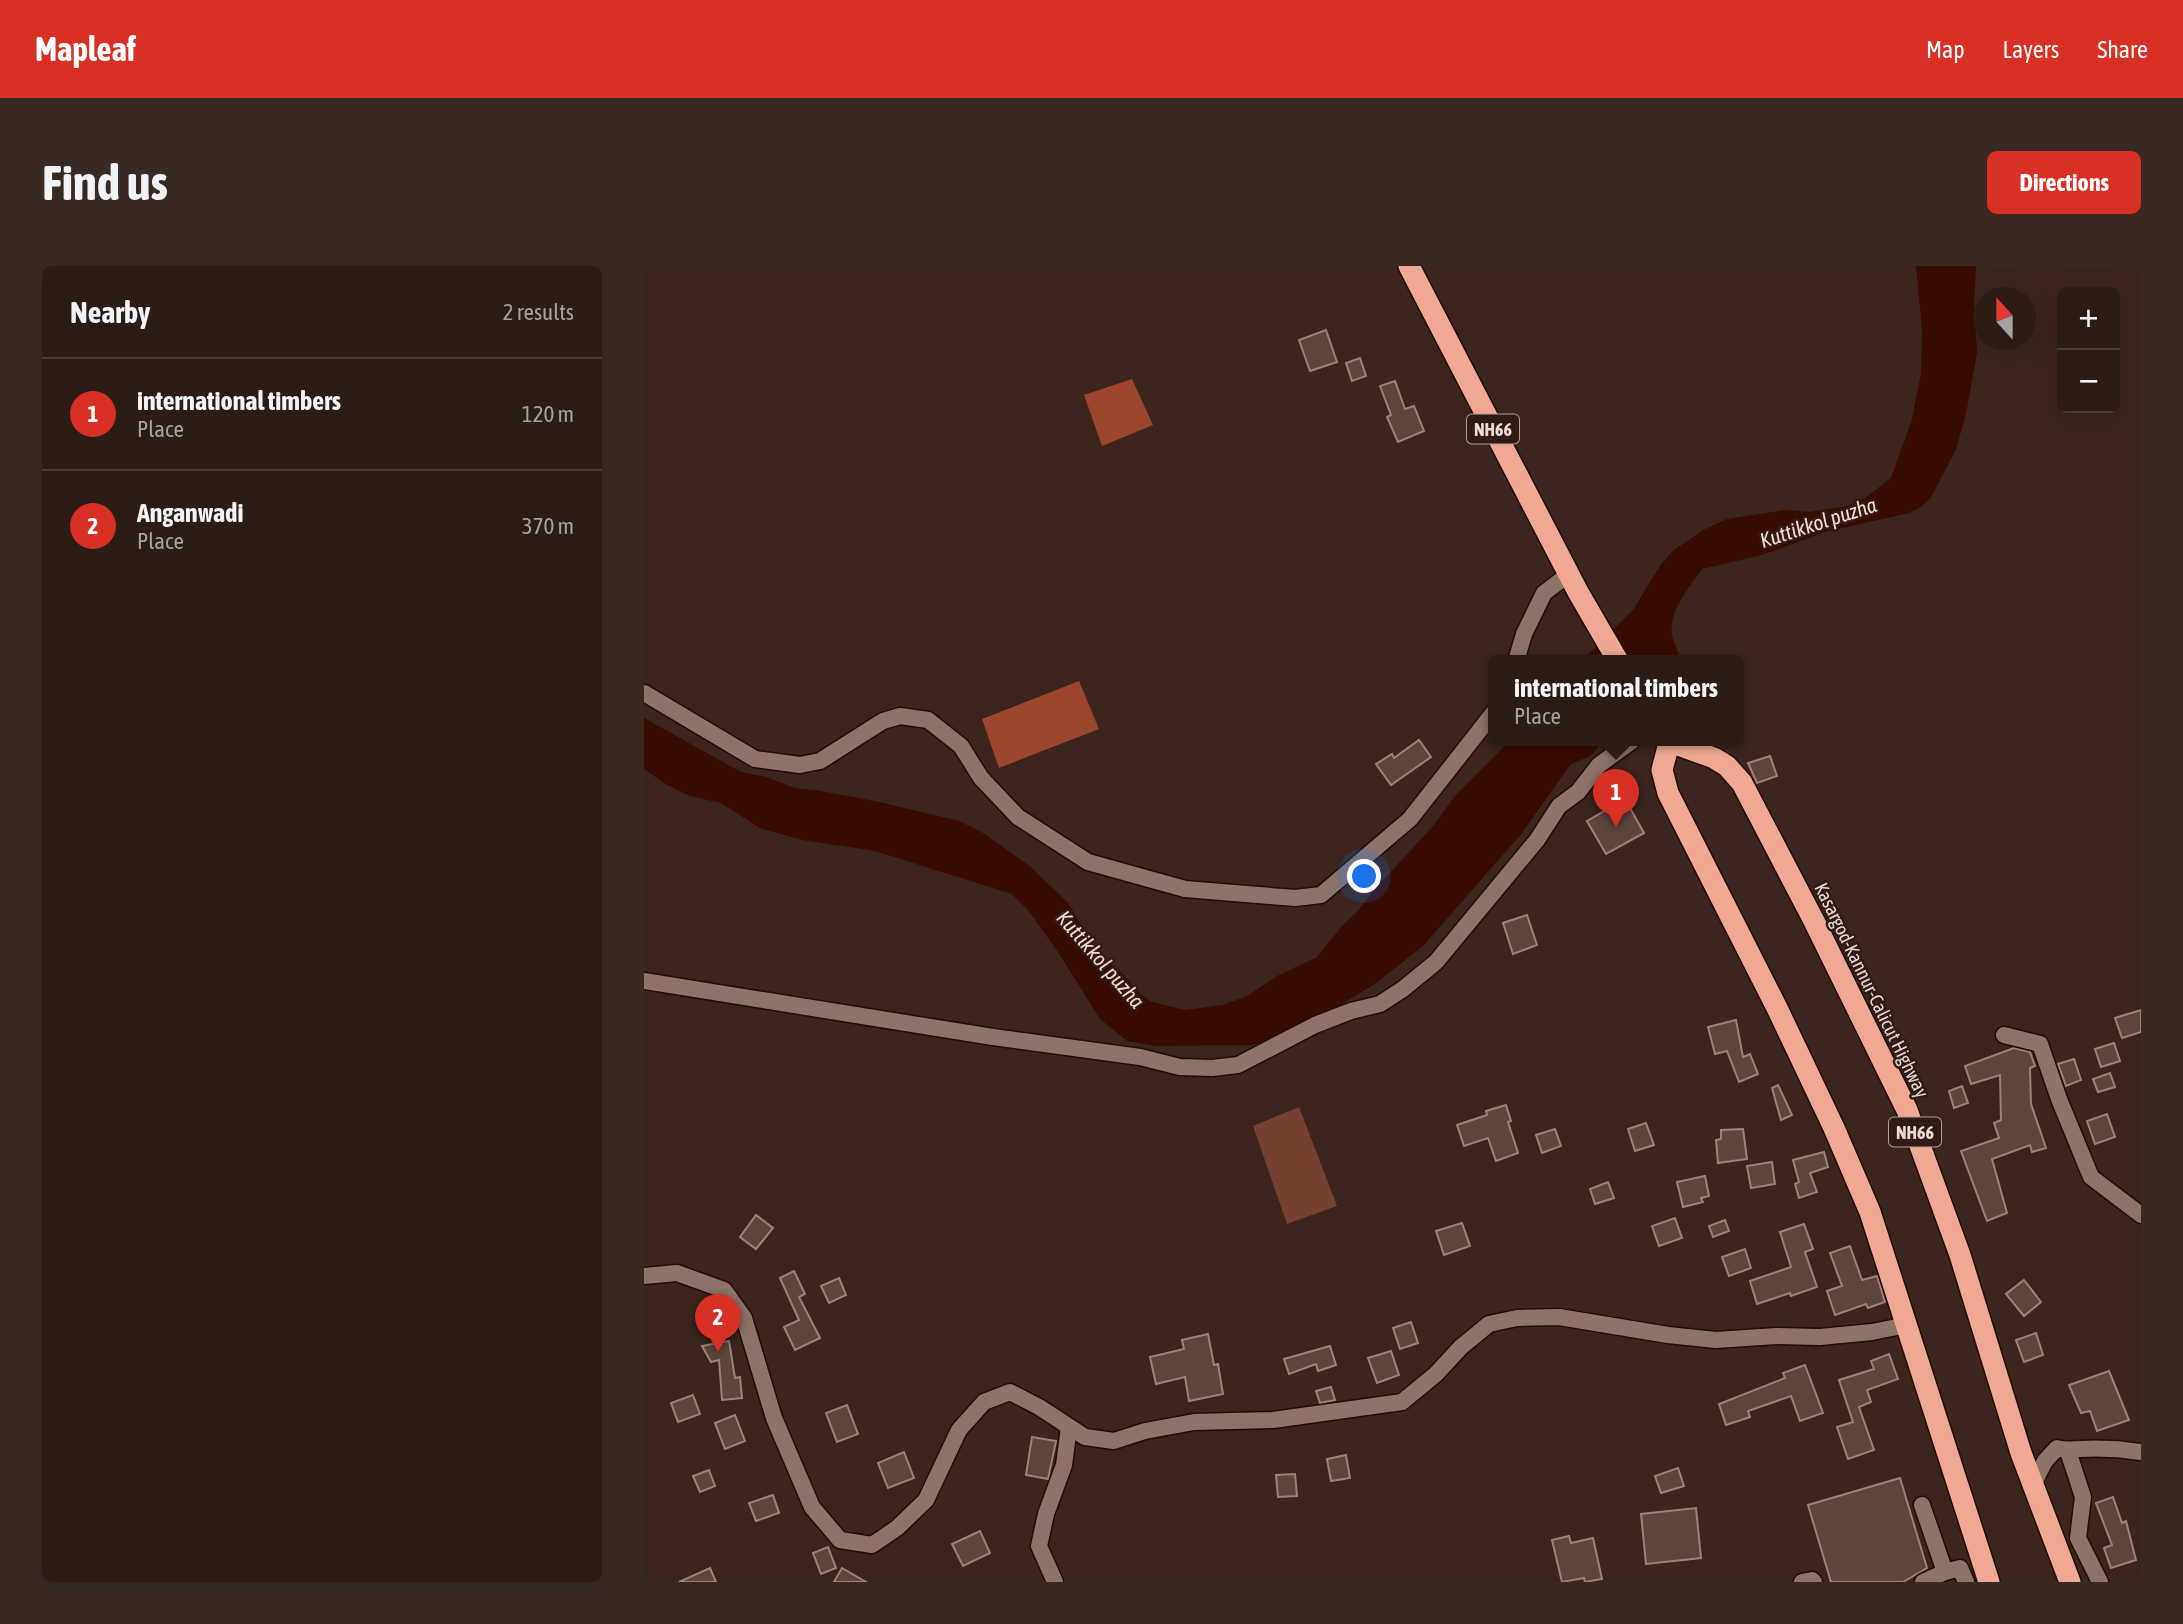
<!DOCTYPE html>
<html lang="en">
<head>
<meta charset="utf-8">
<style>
  body { margin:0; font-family:"Asap Condensed",sans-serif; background:#382923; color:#f1f3f6 }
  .controls { position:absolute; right:21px; top:21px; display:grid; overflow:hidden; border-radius:10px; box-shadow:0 7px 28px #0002 }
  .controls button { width:63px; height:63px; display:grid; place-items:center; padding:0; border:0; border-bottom:2px solid #483a35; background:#2c1c16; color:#f1f3f6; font:35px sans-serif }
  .compass { position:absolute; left:1329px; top:21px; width:63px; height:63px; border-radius:50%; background:#2c1c16; box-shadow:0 7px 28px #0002; rotate:339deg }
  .you { position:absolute; left:721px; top:611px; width:24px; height:24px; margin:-18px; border:5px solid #fff; border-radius:50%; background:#1a73e8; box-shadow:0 0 0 10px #1a73e833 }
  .badge { display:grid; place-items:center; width:46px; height:46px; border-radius:50%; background:#d93025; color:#fff; font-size:23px; font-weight:700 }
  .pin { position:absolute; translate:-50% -58px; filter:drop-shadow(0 2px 4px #0008) }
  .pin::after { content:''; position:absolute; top:37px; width:24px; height:21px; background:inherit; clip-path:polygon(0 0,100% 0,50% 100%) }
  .popup { position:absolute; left:844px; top:389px; width:256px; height:91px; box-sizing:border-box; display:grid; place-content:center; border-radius:10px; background:#2c1c16; filter:drop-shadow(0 2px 5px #0005); font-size:23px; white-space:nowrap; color:#a6a1a1 }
  .popup b { font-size:26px; color:#f1f3f6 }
  .popup::after { content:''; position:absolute; left:50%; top:100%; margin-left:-14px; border:14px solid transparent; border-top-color:#2c1c16 }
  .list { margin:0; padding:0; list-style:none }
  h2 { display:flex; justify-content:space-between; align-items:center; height:91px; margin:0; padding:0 28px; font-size:30px }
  h2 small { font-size:23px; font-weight:400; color:#a6a1a1 }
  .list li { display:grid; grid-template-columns:46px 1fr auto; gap:21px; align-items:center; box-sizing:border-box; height:112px; padding:0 28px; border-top:2px solid #483a35 }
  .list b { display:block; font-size:26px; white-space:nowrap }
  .list p { margin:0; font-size:23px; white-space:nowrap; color:#a6a1a1 }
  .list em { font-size:23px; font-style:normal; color:#a6a1a1 }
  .map { position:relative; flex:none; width:1497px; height:1316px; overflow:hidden; border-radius:10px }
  header { display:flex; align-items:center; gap:42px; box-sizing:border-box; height:98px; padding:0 35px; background:#d93025; color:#fff }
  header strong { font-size:33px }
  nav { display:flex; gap:38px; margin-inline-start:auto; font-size:24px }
  .intro { display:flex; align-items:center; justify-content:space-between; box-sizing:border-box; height:168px; padding:0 42px }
  h1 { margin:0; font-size:49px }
  .button { padding:18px 32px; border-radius:10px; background:#d93025; color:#fff; font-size:24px; font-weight:700 }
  main { display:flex; gap:42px; padding:0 42px }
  aside { flex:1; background:#2c1c16; border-radius:10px; box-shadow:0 7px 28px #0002 }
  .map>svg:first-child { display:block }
  .green { fill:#764132 }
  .forest { fill:#9c462d }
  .water { fill:#370b01 }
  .building { fill:#5e453e; stroke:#9e827a; stroke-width:2 }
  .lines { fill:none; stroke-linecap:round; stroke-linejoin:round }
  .minor-casing { stroke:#210d08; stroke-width:19 }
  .highway-casing { stroke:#210d08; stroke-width:24 }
  .minor { stroke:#8e736b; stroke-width:16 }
  .highway { stroke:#f0a893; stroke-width:21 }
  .labels { text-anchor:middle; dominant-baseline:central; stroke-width:5; stroke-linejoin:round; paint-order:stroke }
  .shield { fill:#311b15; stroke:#b1a09b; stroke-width:2 }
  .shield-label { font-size:18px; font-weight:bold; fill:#e8d9d4 }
  .street-label { font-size:19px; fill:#e8d9d4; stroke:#311b15 }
  .water-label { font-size:21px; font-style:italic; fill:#f4dbd3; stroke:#311b15 }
</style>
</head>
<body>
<header>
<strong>Mapleaf</strong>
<nav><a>Map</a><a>Layers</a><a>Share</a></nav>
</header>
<div class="intro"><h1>Find us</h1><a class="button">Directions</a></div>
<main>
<aside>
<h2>Nearby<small>2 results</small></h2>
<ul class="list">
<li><span class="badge">1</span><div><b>international timbers</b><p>Place</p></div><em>120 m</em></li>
<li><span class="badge">2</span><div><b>Anganwadi</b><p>Place</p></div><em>370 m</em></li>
</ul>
</aside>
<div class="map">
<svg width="1497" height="1316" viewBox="0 0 1497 1316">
  <rect width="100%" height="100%" fill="#3b251e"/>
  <polygon class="green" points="655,841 693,940 643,958 609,860"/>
  <g class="forest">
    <polygon points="488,113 509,159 458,180 440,129"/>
    <polygon points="435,415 455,463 355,502 338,453"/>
  </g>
  <g class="water">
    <path d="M1272,0H1331L1332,3L1330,35L1333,87L1322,148L1312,183L1287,232L1277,241L1265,247L1181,266L1118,289L1058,303C1045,322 1025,344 1028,368C1029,378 1036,384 1035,395H938L989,344L1017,298L1030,284L1059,264L1083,253L1140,244L1166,246L1203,240L1221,232L1247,212L1268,153L1277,107L1278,64Z"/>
    <polygon points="0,452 97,506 122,511 151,522 171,524 231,535 315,555 339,567 387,601 424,637 454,688 479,708 497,729 508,736 541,744 579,739 603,730 635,709 673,691 698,660 713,646 730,624 790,559 811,530 866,475 959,475 948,489 926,499 878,567 779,680 731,718 646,769 627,776 607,779 511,780 483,775 456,753 414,686 384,644 368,628 231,585 158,574 116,562 77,537 46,530 23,519 0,503"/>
  </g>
  <g class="building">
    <polygon points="682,64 693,96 666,105 655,74"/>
    <polygon points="716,92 722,110 708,115 702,97"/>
    <polygon points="751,115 761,143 770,140 780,165 754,176 743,151 747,149 736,120"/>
    <polygon points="775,474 787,491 747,519 732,498 748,488 750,492"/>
    <polygon points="1126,490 1133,510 1113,517 1104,497"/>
    <polygon points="981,533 1000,567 962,588 943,555"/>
    <polygon points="883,649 893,679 869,688 859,657"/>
    <polygon points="1497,744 1497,766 1478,772 1471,752"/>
    <polygon points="1092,754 1099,791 1106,788 1114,808 1095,816 1083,785 1071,788 1064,761"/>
    <polygon points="1470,777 1476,795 1457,801 1451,783"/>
    <polygon points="1370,782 1386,786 1391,800 1386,802 1387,838 1402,882 1388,886 1386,879 1348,893 1363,947 1343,955 1317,885 1355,872 1350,857 1357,854 1356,809 1327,818 1321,800"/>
    <polygon points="1430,793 1437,814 1422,820 1414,798"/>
    <polygon points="1466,807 1471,821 1454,826 1449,813"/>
    <polygon points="1134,819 1148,849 1137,854 1128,822"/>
    <polygon points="1318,820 1324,837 1310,842 1305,825"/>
    <polygon points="862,839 867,855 864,856 874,887 852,895 844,872 820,880 813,859 843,849 842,845"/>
    <polygon points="1463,848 1471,871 1451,878 1443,855"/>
    <polygon points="1002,857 1010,879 991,885 984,863"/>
    <polygon points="911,863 917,880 898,887 892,869"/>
    <polygon points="1099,863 1103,893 1074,897 1072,874 1077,873 1077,864"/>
    <polygon points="1180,886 1184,901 1166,907 1173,926 1155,932 1151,918 1155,916 1149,894"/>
    <polygon points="1128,896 1131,918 1107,922 1103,900"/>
    <polygon points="1061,910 1065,930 1057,932 1059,936 1039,941 1033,916"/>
    <polygon points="964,916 970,932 951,938 946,923"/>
    <polygon points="112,949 129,962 112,983 96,971"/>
    <polygon points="1031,952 1038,972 1015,980 1008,960"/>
    <polygon points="1081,954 1085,965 1069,971 1065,960"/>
    <polygon points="818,957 826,980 800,989 792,965"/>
    <polygon points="1160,958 1169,983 1161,986 1173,1021 1147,1030 1146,1027 1113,1038 1106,1015 1147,1001 1136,966"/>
    <polygon points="1206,980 1218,1014 1233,1010 1241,1036 1224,1042 1222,1038 1191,1049 1183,1025 1198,1020 1186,987"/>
    <polygon points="1101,983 1107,1002 1085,1010 1078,991"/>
    <polygon points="150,1005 161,1028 155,1031 176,1072 151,1084 140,1061 155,1054 136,1012"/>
    <polygon points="195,1012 202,1029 185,1037 177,1020"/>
    <polygon points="1380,1014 1397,1036 1380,1050 1362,1028"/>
    <polygon points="767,1056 774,1077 756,1083 749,1062"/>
    <polygon points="1392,1067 1399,1089 1380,1096 1372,1074"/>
    <polygon points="564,1068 570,1099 574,1098 579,1128 545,1135 541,1111 512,1118 506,1091 540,1083 538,1074"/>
    <polygon points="85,1075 91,1112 96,1111 98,1132 78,1134 75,1094 67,1096 58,1080"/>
    <polygon points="686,1080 692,1099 674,1105 672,1098 645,1108 640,1093"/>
    <polygon points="747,1085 755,1109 733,1117 724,1092"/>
    <polygon points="1245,1088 1254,1113 1223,1124 1227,1136 1215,1141 1230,1184 1204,1193 1193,1161 1209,1156 1195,1114 1230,1103 1227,1095"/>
    <polygon points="1161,1099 1179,1147 1156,1155 1147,1130 1104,1145 1106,1151 1082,1159 1075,1138 1141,1112 1139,1107"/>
    <polygon points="1465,1105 1485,1154 1453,1165 1446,1145 1437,1147 1425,1119"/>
    <polygon points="687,1121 691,1134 676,1137 672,1125"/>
    <polygon points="49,1129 56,1148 34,1156 27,1137"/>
    <polygon points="203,1139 214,1168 193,1176 182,1147"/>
    <polygon points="91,1149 101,1175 81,1183 71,1157"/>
    <polygon points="388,1171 412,1175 404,1213 382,1209"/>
    <polygon points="260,1186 270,1212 244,1222 234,1197"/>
    <polygon points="702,1189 706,1212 687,1215 683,1193"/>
    <polygon points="1034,1202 1040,1220 1017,1227 1011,1210"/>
    <polygon points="65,1204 71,1220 56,1226 49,1210"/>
    <polygon points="651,1208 653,1230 634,1231 632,1209"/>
    <polygon points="1256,1212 1283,1302 1259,1316 1187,1316 1164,1239"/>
    <polygon points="129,1229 135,1247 112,1255 105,1237"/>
    <polygon points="1469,1231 1478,1257 1482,1255 1492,1294 1467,1302 1460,1282 1468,1279 1452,1237"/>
    <polygon points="1052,1242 1057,1292 1002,1298 997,1248"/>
    <polygon points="336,1265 346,1287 319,1300 308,1278"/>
    <polygon points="925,1270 927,1277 949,1272 958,1313 941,1316 940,1312 918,1316 908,1274"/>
    <polygon points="184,1281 192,1302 177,1308 169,1287"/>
    <polygon points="66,1302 72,1316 35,1316"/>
    <polygon points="198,1302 222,1316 190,1316"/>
  </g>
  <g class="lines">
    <g class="minor-casing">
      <g id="minor">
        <polyline points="872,395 880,368 900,327 925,308"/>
        <polyline points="0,427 111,493 156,499 176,495 239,455 256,450 284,454 317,480 337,512 374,551 444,596 541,623 651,632 677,629 766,553 850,446"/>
        <polyline points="0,715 349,771 496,791 536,801 568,802 594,799 671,759 707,745 736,738 759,723 792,696 893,574 915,540 934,526 955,499 988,475"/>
        <polyline points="1360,769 1396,778 1415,833 1447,911 1497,949"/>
        <polyline points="0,1010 33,1007 80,1024 100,1052 130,1152 168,1241 196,1274 228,1279 253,1262 282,1234 315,1164 340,1136 366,1126 395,1141 441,1171 470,1175 501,1165 550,1156 629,1154 758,1136 792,1108 817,1081 845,1058 873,1052 915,1051 1024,1069 1072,1074 1132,1070 1176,1071 1228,1066 1263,1059"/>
        <polyline points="1424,1185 1439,1231 1434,1272 1456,1316"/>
        <path d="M1389,1219L1401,1195L1413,1182C1422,1185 1426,1183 1435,1183C1455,1182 1477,1183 1497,1186"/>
        <polyline points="1278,1239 1301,1306"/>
        <polyline points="411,1316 395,1280 402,1248 420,1199 425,1161"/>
        <polyline points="1158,1316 1168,1314 1170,1316"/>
        <polyline points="1279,1316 1301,1306 1316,1302 1322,1316"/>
      </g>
    </g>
    <g class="highway-casing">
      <g id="highway">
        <polyline points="765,0 934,326 974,395"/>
        <polyline points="1023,475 1070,492 1083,500 1098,517 1170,655 1263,844 1316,989 1377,1187 1426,1316"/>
        <polyline points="1025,477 1018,504 1024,527 1133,742 1190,862 1226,946 1345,1316"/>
      </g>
    </g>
    <use href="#minor" class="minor"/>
    <use href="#highway" class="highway"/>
  </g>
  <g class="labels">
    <g class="shield">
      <rect x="823" y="148.5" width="52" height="29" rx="5"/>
      <rect x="1245" y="851.5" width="52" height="29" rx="5"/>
    </g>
    <g class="shield-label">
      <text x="849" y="163">NH66</text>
      <text x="1271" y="866">NH66</text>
    </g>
    <g class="street-label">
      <text transform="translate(1228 724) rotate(64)">Kasargod-Kannur-Calicut Highway</text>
    </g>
    <g class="water-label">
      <text transform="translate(1174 256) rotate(-18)">Kuttikkol puzha</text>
      <text transform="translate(457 693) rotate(49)">Kuttikkol puzha</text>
    </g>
  </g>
</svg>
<div class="controls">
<button>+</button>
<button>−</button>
</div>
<svg class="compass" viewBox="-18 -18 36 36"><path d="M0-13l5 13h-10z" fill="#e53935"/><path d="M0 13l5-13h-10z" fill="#a6a1a1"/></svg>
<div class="you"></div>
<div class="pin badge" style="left:972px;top:561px">1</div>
<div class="popup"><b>international timbers</b>Place</div>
<div class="pin badge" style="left:74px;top:1086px">2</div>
</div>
</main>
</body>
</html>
